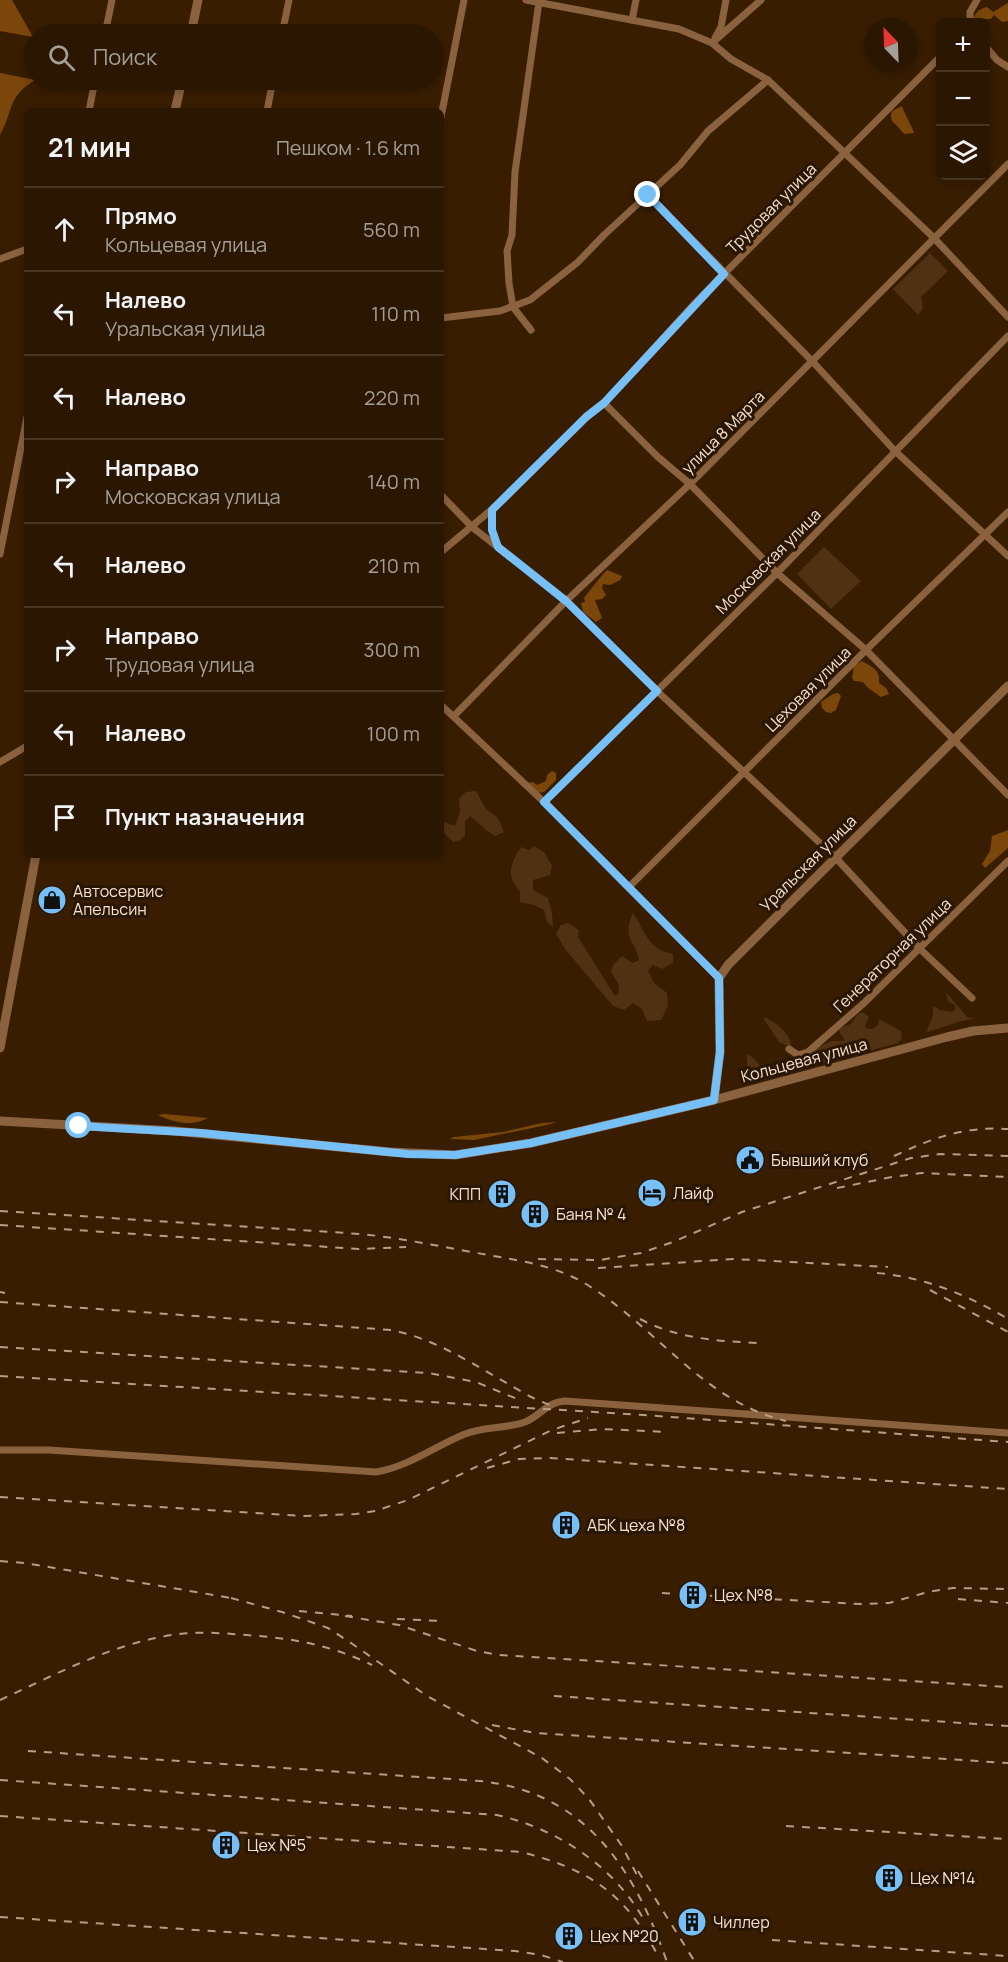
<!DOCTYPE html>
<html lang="ru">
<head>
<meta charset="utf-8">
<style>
  body { margin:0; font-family:Manrope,sans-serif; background:#362310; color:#f1f3f6 }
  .controls { position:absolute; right:18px; top:18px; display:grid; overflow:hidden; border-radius:9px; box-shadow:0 3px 9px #0003 }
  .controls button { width:54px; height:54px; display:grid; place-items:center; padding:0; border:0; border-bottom:2px solid #463523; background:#2a1601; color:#f1f3f6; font:30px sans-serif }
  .compass { position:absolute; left:864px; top:18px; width:54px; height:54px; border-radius:50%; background:#2a1601; box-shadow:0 3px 9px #0003; rotate:337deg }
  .stop { position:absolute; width:18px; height:18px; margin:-14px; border:4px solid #76c0f7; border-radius:50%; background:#fff }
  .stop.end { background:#76c0f7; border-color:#fff; box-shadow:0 2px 6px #0008 }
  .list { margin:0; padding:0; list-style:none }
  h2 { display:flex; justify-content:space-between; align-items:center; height:78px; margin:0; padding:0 24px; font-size:26px }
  h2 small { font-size:20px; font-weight:400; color:#a59f99 }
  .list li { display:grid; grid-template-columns:39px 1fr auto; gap:18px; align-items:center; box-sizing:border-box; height:84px; padding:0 24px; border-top:2px solid #463523 }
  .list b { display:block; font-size:22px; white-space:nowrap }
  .list p { margin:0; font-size:20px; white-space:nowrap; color:#a59f99 }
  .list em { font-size:20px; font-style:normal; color:#a59f99 }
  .icon { flex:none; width:33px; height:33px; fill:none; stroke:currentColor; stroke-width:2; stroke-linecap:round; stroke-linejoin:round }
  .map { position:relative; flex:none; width:1008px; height:1962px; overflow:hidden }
  .search { position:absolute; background:#2a1601; box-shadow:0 3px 9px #0003; left:24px; top:24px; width:420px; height:66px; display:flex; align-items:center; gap:15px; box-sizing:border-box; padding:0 21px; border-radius:33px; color:#a59f99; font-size:22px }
  .panel { position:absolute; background:#2a1601; box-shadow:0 3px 9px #0003; left:24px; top:108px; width:420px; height:750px; border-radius:9px }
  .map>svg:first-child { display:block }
  .green { fill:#503111 }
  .forest { fill:#7a460a }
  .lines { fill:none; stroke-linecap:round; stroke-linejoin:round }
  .street { stroke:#8a623e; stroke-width:7 }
  .secondary { stroke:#8a623e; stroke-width:9 }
  .rail { stroke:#b59d87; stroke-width:2; stroke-dasharray:8 8; stroke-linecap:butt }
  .route { stroke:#76c0f7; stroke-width:8 }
  .labels { text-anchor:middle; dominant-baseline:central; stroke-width:6; stroke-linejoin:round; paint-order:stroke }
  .street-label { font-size:16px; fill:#f8e1ce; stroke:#291604 }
  .poi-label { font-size:16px; fill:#f8e1ce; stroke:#291604; text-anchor:start }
</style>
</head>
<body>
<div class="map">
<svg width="1008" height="1962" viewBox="0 0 1008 1962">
  <rect width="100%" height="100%" fill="#381d01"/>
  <g class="green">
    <polygon points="930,253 948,271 921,297 923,308 918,315 893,289"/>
    <polygon points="824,547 861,581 831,609 797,574"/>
    <polygon points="476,791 486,809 498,818 504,832 495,836 486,830 470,816 465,821 465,835 460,840 453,842 441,830 441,821 455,826 460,812 459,799 466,792"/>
    <path d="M534,846L544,852L552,866L550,875L533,880V890L548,898L552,913L553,927L547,922L544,910L534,905L520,902V891C505,876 511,862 521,847L529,850Z"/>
    <path d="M633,913C646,932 647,949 673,954V963L662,969L653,965L648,971L654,983L667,993L668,1006L661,1020L647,1021L642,1009L633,1003L624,1010L613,1006L565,949L556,934L561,925L568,923L579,930L578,937L615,996L618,994L619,985L611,972L613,965L622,956L633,963L639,960C635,937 621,941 633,913Z"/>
    <polygon points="946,992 968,1018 976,1018 958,1022 928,1032 927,1030 933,1016 933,1006 940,1010 952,1012 955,1010 955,1005 948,1002"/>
    <polygon points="860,1013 864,1013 869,1017 865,1026 867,1029 873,1029 878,1025 879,1019 901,1031 902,1039 898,1043 805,1068 799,1060 803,1051 809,1047 818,1047 832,1041 845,1041 839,1031 840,1028 851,1024 857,1015"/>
    <path d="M763,1018H767C777,1024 790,1033 791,1045L788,1046L779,1042Z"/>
    <path d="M747,1054C755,1058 756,1061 761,1067C767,1075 782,1071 790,1071C773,1078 761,1079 743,1073L747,1067Z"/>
  </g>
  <g class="forest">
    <polygon points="0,0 12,0 33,37 0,31"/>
    <path d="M1008,3V21L1002,22L994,15L991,19H983V22H971C974,15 979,8 987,7L993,12Z"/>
    <path d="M0,73L35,80C7,97 14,110 0,135Z"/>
    <path d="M902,106C904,113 912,126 914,133L905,134L902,132C897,123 888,123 892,111Z"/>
    <path d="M607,570L622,576L620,580L610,585L603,584L602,588L606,595L602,599L595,600L602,618L596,622L583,612L581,603L585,602L584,598C592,588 599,578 607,570Z"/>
    <path d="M862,661C871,667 881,669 879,683L886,688L889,694L881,697L868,688L863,682L854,681L852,678L854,666Z"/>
    <polygon points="838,693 841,696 836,710 831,713 826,712 822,708 821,702 833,694"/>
    <polygon points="552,771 556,773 556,780 544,792 537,793 527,783 533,782 537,785 546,781 547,775"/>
    <polygon points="1008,830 1008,848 985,868 982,864 990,851 992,836"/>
    <path d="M165,1114L208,1118C191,1127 175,1123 158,1115Z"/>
    <polygon points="557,1122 547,1125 474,1140 450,1139 454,1137 503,1132 542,1123"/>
  </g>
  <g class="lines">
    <g class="street">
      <polyline points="526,0 679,29 712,43 731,59 768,80 934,238 1008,317"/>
      <polyline points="632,20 636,0"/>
      <polyline points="970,22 970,12 977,0"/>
      <polyline points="105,34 112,0"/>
      <polyline points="282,34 289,0"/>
      <polyline points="715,38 721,27 726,0"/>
      <polyline points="712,43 761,0"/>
      <polyline points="986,47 997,60 1008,67"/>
      <polyline points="89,111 95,80"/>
      <polyline points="267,111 273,80"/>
      <polyline points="441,117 464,0"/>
      <polyline points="648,195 813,362 895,451 1008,556"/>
      <polyline points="0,259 27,249"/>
      <polyline points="441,318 500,311 530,300 578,262 604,235 680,165 708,131 768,80"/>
      <polyline points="531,330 513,307 509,283 507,251 512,235 515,172 539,2"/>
      <polyline points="604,403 658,457 690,484 777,573 866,650 1008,795"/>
      <polyline points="441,495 472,527 566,601 657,691 835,857 920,949 972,998"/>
      <polyline points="492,510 492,530 497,545"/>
      <polyline points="441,552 503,500 587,417 604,403 694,304 940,57"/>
      <polyline points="0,554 27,417"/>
      <polyline points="441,705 544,802 719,978"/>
      <polyline points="454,716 566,601 690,484 1008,164"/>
      <polyline points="0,762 27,746"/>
      <polyline points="544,802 777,573 1008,336"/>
      <polyline points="629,887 866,650 1008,512"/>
      <polyline points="789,1049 798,1055 808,1052 864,1003 1008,861"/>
      <path d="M0,1450H49L376,1472C408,1467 435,1446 465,1434C484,1426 506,1429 525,1422C540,1416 547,1402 565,1401L1008,1433"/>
    </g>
    <g class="secondary">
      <polyline points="191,34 198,0"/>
      <polyline points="175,111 182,80"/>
      <polyline points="0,1048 36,855"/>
      <polyline points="714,1100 720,1052 719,978 728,965 1008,686"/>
      <polyline points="0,1121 175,1131 390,1152 455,1155 531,1143 714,1100 947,1037 973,1031 1008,1028"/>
    </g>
    <g class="rail">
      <path d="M894,1156C933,1138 964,1126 1008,1129"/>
      <polyline points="837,1188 892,1177 922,1173 1008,1177"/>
      <path d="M0,1211L361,1234C400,1238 438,1246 477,1253C514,1260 553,1264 586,1284C655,1326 704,1402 786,1421"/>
      <polyline points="0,1225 359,1249 406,1247"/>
      <polyline points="538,1259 600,1260 641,1253 673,1242 742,1212 911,1158 940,1154 1008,1156"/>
      <polyline points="598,1268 733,1259 888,1267"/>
      <path d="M877,1273C924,1277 968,1295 1008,1319"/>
      <polyline points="930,1290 1008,1332"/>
      <polyline points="0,1292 5,1293"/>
      <path d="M0,1302L391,1330C431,1338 463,1358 498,1378C517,1389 535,1401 557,1407"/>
      <path d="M640,1319C678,1339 718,1341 759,1343"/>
      <polyline points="0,1347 429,1373 476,1382 522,1401"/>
      <polyline points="0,1376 644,1415 1008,1442"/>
      <polyline points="557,1433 602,1429 668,1432"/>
      <polyline points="487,1468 519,1459 550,1458 1008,1489"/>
      <polyline points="0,1497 304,1516 356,1514 375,1511 408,1500 552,1430 588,1418"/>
      <polyline points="0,1561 25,1563 237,1599"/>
      <polyline points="662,1593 860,1604 889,1603 928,1592 953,1588 1008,1589"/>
      <polyline points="231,1598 282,1612 328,1628 351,1643 427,1696 542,1758 570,1779 589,1799 622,1846 639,1879"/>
      <polyline points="958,1599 1008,1603"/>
      <polyline points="299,1611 352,1616"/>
      <polyline points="345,1616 399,1625 477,1651 498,1655 1008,1687"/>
      <polyline points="397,1619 441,1621"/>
      <polyline points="554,1696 1008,1726"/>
      <path d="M0,1700C57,1674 117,1641 180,1634C206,1631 232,1634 258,1636C298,1639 335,1647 372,1665"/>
      <polyline points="492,1725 535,1733 1008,1763"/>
      <path d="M28,1751L480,1781C586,1792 635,1870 667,1962"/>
      <path d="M0,1780L497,1815C556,1828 614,1866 644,1920"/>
      <path d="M0,1816L521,1852C588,1869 624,1892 657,1954"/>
      <polyline points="786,1826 1008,1839"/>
      <polyline points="638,1871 695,1962"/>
      <polyline points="0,1917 515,1951 541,1955 563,1962"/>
      <polyline points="772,1940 1008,1956"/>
    </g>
  </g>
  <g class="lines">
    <polyline class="route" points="79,1126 201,1133 408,1154 455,1155 531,1143 714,1100 720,1052 719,978 544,802 657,691 566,601 498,547 492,530 492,510 586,417 604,403 724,274 648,195"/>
  </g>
  <defs>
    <g id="shop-disc" transform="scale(1.5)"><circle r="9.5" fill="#76c0f7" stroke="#291604"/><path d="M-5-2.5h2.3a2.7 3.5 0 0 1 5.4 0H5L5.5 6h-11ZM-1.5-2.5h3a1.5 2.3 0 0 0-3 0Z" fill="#111"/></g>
    <g id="civic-disc" transform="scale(1.5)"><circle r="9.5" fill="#76c0f7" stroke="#291604"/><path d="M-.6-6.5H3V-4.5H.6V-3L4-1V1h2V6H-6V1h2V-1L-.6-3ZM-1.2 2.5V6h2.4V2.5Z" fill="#111"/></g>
    <g id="hotel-disc" transform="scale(1.5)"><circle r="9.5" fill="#76c0f7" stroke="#291604"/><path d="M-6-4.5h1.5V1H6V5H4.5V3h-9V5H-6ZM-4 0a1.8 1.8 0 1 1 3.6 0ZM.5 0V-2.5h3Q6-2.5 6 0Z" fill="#111"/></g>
    <g id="building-disc" transform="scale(1.5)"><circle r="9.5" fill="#76c0f7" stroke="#291604"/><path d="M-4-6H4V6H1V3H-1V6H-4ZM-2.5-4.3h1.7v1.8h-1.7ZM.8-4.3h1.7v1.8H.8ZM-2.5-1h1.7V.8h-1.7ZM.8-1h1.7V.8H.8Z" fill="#111"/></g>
  </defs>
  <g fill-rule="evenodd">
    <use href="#shop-disc" x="52" y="900"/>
    <use href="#civic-disc" x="750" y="1160"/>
    <use href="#hotel-disc" x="652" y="1193"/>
    <use href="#building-disc" x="502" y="1194"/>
    <use href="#building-disc" x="535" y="1214"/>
    <use href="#building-disc" x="566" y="1525"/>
    <use href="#building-disc" x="693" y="1595"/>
    <use href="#building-disc" x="226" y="1845"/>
    <use href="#building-disc" x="889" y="1878"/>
    <use href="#building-disc" x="692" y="1922"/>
    <use href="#building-disc" x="569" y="1936"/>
  </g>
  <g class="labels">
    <g class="street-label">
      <text transform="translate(771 208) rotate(-45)">Трудовая улица</text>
      <text transform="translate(723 432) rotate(-45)">улица 8 Марта</text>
      <text transform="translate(768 561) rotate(-45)">Московская улица</text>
      <text transform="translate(808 689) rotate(-45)">Цеховая улица</text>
      <text transform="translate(808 863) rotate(-45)">Уральская улица</text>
      <text transform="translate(892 955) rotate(-44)">Генераторная улица</text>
      <text transform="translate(804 1060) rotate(-15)">Кольцевая улица</text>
    </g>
    <g class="poi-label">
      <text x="73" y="891">Автосервис<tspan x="73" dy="18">Апельсин</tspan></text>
      <text x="771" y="1160">Бывший клуб</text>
      <text x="673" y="1193">Лайф</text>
      <text x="481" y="1194" text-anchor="end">КПП</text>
      <text x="556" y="1214">Баня № 4</text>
      <text x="587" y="1525">АБК цеха №8</text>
      <text x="714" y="1595">Цех №8</text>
      <text x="247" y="1845">Цех №5</text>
      <text x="910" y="1878">Цех №14</text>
      <text x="713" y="1922">Чиллер</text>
      <text x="590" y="1936">Цех №20</text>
    </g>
  </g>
</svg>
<div class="controls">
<button>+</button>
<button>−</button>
<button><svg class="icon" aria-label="layers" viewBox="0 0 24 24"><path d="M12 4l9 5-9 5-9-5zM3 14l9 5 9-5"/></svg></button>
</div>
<svg class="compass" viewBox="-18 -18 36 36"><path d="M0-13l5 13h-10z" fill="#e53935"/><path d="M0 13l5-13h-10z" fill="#a59f99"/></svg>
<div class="stop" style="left:79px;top:1126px"></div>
<div class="stop end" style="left:648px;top:195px"></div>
<div class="search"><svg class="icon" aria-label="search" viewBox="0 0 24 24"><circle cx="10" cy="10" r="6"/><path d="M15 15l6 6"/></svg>Поиск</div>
<section class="panel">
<h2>21 мин<small>Пешком · 1.6 km</small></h2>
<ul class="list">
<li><svg class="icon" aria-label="ahead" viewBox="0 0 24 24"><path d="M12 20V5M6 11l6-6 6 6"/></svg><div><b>Прямо</b><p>Кольцевая улица</p></div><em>560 m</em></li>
<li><svg class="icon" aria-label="left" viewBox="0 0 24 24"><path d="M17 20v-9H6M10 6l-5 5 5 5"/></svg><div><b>Налево</b><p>Уральская улица</p></div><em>110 m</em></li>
<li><svg class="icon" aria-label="left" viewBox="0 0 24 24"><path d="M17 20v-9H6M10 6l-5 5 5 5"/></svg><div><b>Налево</b></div><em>220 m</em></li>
<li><svg class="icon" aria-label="right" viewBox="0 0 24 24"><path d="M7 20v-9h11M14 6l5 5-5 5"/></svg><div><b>Направо</b><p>Московская улица</p></div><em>140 m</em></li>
<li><svg class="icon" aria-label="left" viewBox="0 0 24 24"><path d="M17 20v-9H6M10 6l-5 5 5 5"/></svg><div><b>Налево</b></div><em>210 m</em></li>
<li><svg class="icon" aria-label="right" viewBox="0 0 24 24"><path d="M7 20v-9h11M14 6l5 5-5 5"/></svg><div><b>Направо</b><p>Трудовая улица</p></div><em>300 m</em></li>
<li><svg class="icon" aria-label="left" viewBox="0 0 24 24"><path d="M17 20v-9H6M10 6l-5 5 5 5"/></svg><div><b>Налево</b></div><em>100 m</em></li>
<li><svg class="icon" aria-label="arrive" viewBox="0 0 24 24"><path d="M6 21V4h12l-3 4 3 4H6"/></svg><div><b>Пункт назначения</b></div></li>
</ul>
</section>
</div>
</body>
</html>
